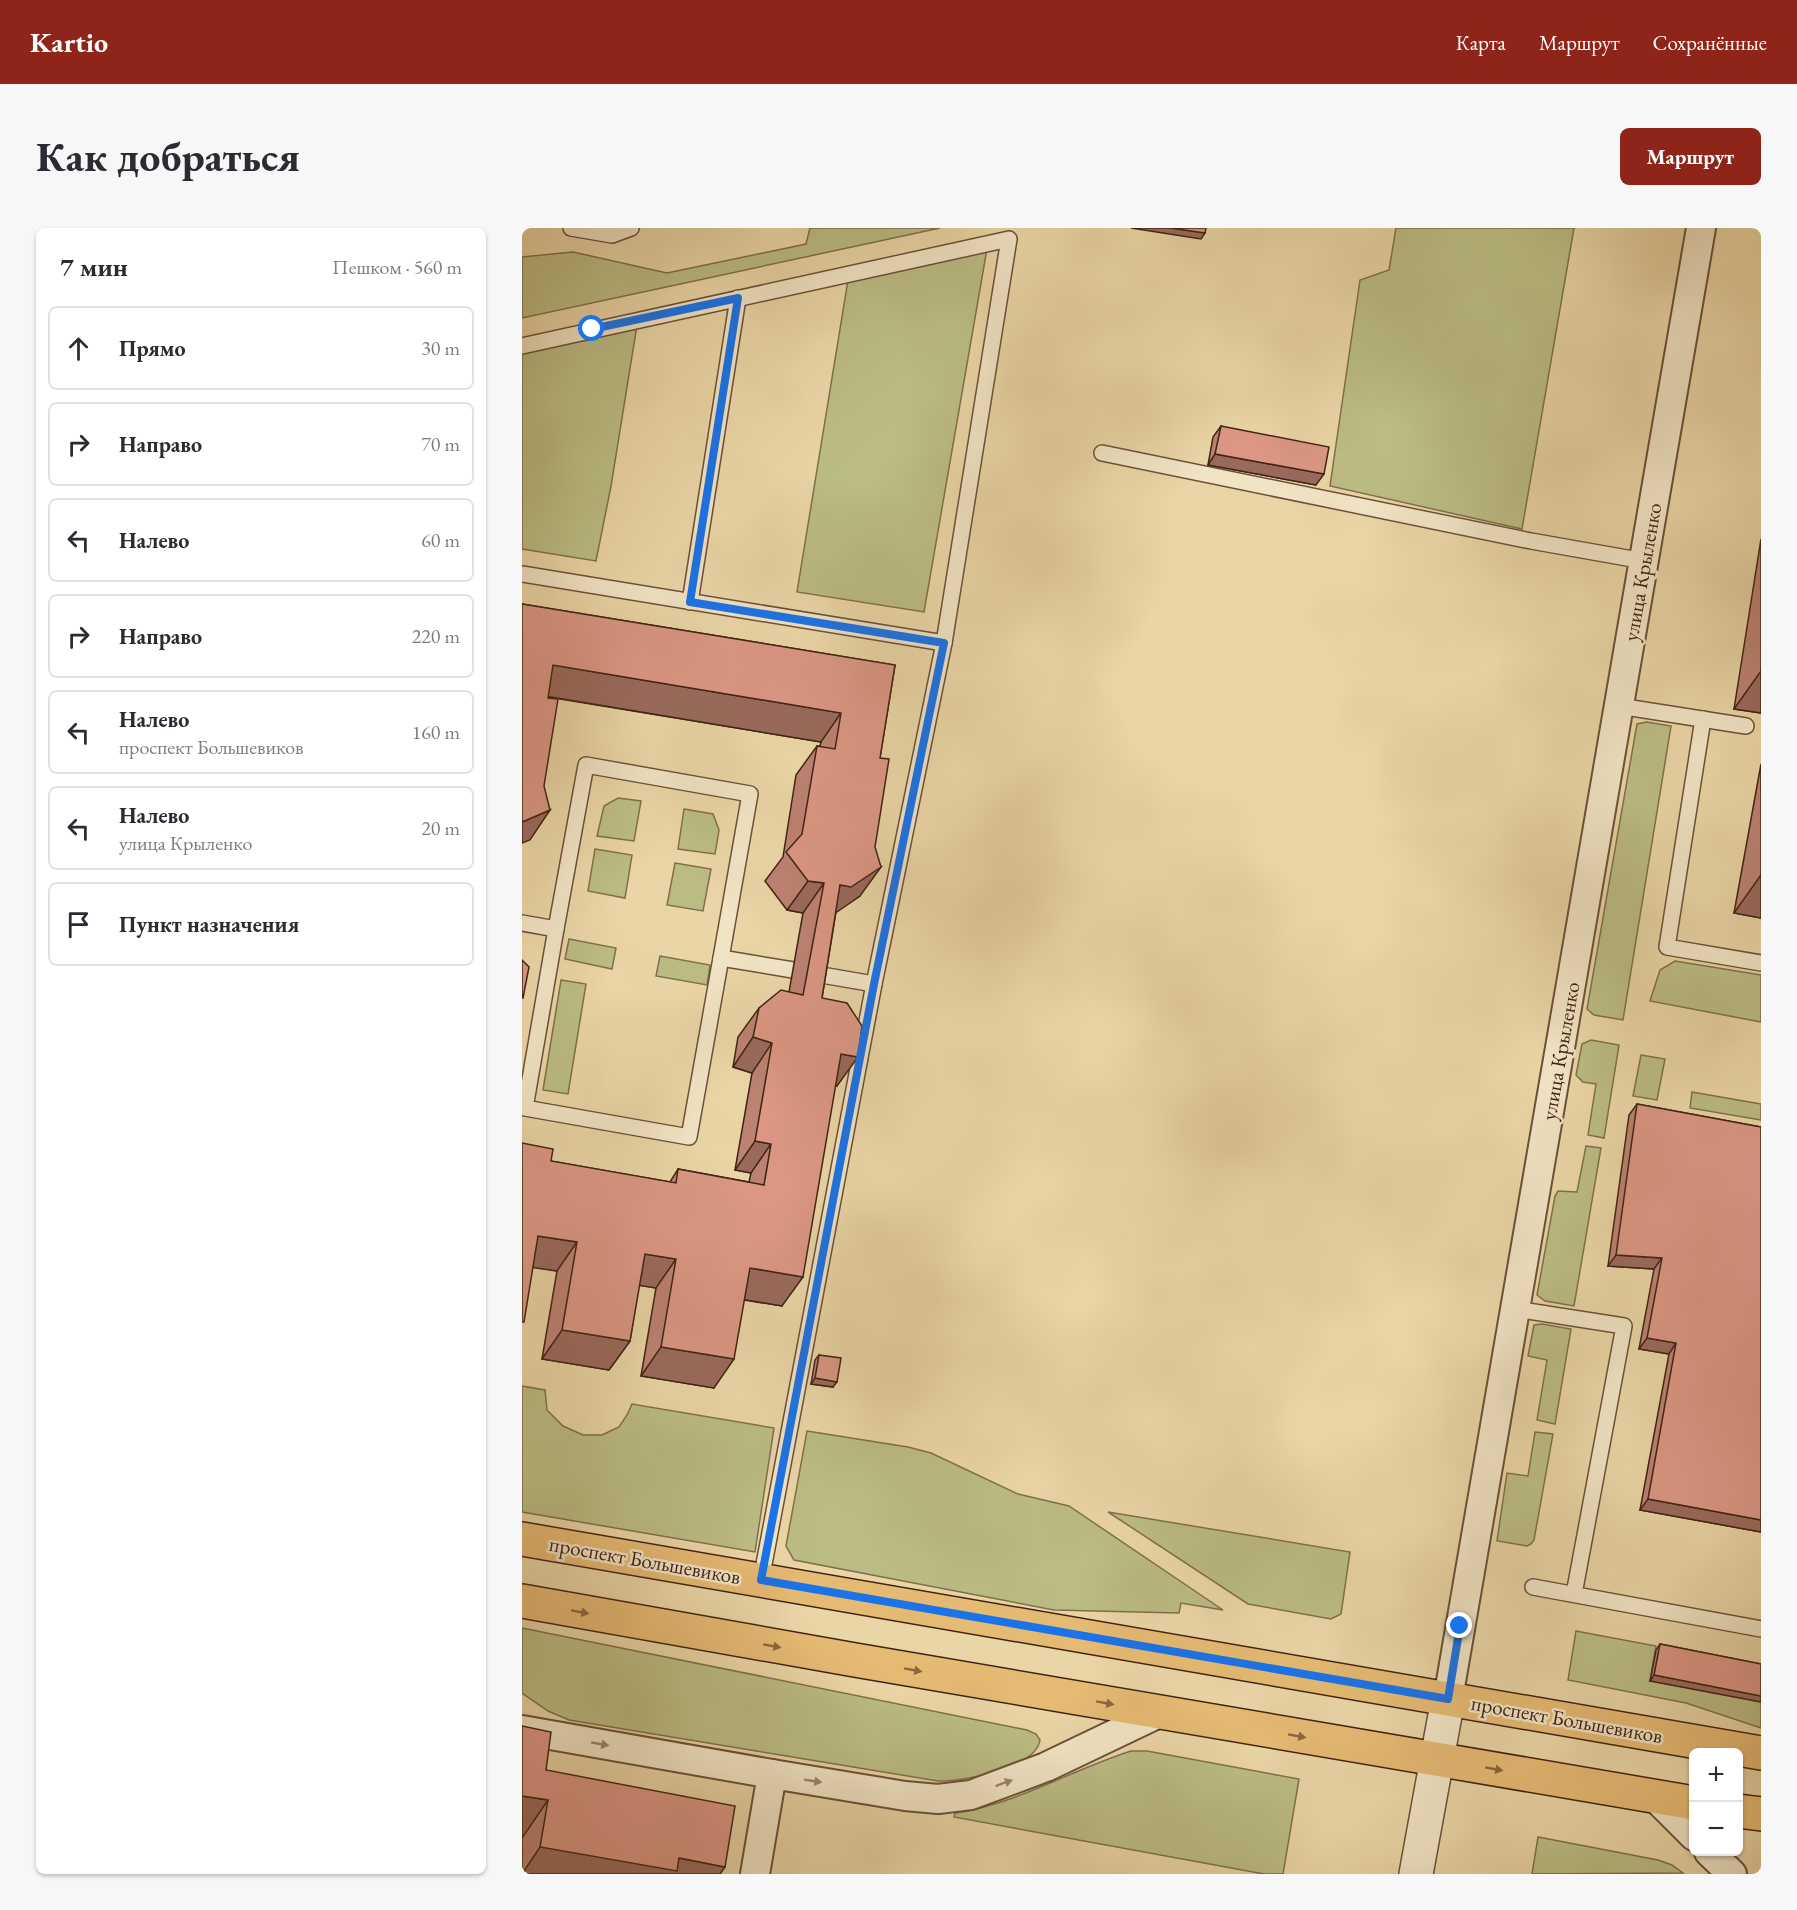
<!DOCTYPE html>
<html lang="ru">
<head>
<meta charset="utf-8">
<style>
  body { margin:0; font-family:"EB Garamond",serif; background:#f7f7f7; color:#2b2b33 }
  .controls { position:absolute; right:18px; bottom:18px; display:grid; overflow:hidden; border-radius:9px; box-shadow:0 2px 4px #0004 }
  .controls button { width:54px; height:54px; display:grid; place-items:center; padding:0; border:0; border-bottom:2px solid #e1e1e2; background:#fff; color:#2b2b33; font:30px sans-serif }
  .stop { position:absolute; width:18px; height:18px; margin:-14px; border:4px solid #1a73e8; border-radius:50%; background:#fff }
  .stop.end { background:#1a73e8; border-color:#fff; box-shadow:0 2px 6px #0008 }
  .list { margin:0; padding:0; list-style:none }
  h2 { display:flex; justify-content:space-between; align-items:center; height:78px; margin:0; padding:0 24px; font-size:26px }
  h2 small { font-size:20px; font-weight:400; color:#7c7c81 }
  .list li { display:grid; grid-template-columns:39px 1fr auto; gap:18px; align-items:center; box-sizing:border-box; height:84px; margin:0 12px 12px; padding:0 12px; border:2px solid #e1e1e2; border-radius:9px }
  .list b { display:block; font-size:22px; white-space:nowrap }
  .list p { margin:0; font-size:20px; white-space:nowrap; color:#7c7c81 }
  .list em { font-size:20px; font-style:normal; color:#7c7c81 }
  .icon { flex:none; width:33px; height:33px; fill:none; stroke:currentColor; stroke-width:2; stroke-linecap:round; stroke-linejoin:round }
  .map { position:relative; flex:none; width:1239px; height:1646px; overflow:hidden; border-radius:9px }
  header { display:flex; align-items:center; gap:36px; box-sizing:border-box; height:84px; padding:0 30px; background:#8f2418; color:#fff }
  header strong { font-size:28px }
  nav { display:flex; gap:33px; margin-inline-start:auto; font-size:21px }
  .intro { display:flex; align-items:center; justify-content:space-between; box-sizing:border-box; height:144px; padding:0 36px }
  h1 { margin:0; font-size:42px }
  .button { padding:15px 27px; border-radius:9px; background:#8f2418; color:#fff; font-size:21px; font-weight:700 }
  main { display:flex; gap:36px; padding:0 36px }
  aside { flex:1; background:#fff; border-radius:9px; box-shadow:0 2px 4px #0004 }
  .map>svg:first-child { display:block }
  .green { fill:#bbbc84; stroke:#7e704c; stroke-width:1.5 }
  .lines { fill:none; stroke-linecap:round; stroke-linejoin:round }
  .service-casing { stroke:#6b5039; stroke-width:18 }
  .minor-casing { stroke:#6b5039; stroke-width:32 }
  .tertiary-casing { stroke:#6b5039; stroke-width:36 }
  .primary-casing { stroke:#412315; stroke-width:36 }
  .service { stroke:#f1e4c5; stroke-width:15 }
  .minor { stroke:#f1e4c5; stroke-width:28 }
  .tertiary { stroke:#f1e4c5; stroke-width:33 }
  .primary { stroke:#e5ba73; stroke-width:33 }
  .wall { fill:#bc8272; stroke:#412315; stroke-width:1.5 }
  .shaded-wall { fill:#996a5c; stroke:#412315; stroke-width:1.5 }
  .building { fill:#db9784; stroke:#412315; stroke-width:1.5 }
  .oneway { fill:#8b673f }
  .oneway2 { fill:#99846d }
  .route { stroke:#1a73e8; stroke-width:8 }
  .labels { text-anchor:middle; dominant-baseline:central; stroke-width:5; stroke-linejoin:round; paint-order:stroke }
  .street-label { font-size:21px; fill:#412315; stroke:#f1e4c5 }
</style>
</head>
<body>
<header>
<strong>Kartio</strong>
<nav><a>Карта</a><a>Маршрут</a><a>Сохранённые</a></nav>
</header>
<div class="intro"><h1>Как добраться</h1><a class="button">Маршрут</a></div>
<main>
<aside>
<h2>7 мин<small>Пешком · 560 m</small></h2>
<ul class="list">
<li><svg class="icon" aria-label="ahead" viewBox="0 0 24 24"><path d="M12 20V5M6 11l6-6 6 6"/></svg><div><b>Прямо</b></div><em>30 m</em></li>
<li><svg class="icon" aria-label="right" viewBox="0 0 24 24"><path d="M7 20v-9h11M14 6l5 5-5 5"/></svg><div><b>Направо</b></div><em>70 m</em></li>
<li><svg class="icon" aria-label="left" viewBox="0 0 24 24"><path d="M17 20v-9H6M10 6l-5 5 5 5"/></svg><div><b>Налево</b></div><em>60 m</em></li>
<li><svg class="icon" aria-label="right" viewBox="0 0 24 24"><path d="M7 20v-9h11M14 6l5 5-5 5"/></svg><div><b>Направо</b></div><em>220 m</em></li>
<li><svg class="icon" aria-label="left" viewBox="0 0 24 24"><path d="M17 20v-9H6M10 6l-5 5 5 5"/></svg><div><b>Налево</b><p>проспект Большевиков</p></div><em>160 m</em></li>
<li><svg class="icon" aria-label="left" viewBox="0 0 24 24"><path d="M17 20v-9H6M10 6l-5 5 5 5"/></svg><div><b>Налево</b><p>улица Крыленко</p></div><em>20 m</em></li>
<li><svg class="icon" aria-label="arrive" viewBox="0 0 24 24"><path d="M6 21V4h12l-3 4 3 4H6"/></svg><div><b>Пункт назначения</b></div></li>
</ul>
</aside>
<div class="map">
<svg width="1239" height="1646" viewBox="0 0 1239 1646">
  <rect width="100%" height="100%" fill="#ead5a6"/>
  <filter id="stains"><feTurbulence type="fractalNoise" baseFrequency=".00333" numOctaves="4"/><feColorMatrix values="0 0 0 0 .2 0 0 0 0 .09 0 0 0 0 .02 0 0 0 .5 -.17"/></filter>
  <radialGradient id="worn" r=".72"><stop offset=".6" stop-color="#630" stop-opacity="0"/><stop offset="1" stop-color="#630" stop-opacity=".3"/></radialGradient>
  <g class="green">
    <polygon points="288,0 418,0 0,90 0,29 51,24 145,45 284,16"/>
    <polygon points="874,0 1052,0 1000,301 808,258 838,52 867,42"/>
    <polygon points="466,15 402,384 275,364 327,46"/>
    <polygon points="116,91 89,258 74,333 0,321 0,118"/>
    <polygon points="1125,494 1149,498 1101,792 1072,787 1065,781 1115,496"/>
    <polygon points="96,570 119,573 112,613 75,608 82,578"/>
    <polygon points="162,581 191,586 197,602 193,626 156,621"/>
    <polygon points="73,621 110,627 103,670 66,663"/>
    <polygon points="153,635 189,641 181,683 145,677"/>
    <polygon points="47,711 94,720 90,741 43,731"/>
    <polygon points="138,728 188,737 185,757 134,748"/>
    <polygon points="1153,733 1239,747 1239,794 1128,773 1138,742"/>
    <polygon points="39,752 64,756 46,866 21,862"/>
    <polygon points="1069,812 1097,817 1082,910 1066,907 1074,856 1061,854 1054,847 1060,816"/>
    <polygon points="1119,827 1143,831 1135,872 1111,868"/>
    <polygon points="1170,864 1239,876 1239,892 1168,880"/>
    <polygon points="1064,918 1079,920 1052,1078 1023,1073 1015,1067 1033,968 1036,963 1055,964"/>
    <polygon points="1020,1096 1049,1101 1033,1196 1015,1192 1025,1132 1006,1128 1012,1097"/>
    <polygon points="0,1158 23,1162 25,1182 41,1198 61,1207 80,1207 97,1199 105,1187 110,1176 252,1200 233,1324 0,1284"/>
    <polygon points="285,1203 386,1219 409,1225 496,1266 547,1278 701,1382 659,1375 657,1385 532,1382 272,1332 264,1318"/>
    <polygon points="1013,1204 1031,1206 1012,1312 1009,1316 1005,1318 975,1313 985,1245 1006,1248"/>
    <polygon points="586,1284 828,1324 819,1386 809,1391 726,1376"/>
    <path d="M0,1400L505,1502L514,1506L518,1512C514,1540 440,1554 416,1553L47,1492L26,1483L0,1465Z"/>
    <polygon points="1054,1403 1134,1418 1128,1453 1239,1474 1239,1500 1164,1475 1046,1452"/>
    <path d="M609,1523H625L777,1551L761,1646H742L432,1589L433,1585C495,1576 549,1542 609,1523Z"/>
    <polygon points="1016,1609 1136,1632 1150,1637 1161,1645 1010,1646"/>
  </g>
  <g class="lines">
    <g class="service-casing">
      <g id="service">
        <polyline points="49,0 90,7 109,0"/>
        <polyline points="0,118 487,11 422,415"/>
        <polyline points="580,225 1009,313 1122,333"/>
        <polyline points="0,346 422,415 352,756"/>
        <polyline points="168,374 216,70"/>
        <polyline points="1097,478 1224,498"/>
        <polyline points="1181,491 1145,719 1239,735"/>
        <polyline points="0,695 34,701 3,880 167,909 199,730 271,742"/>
        <polyline points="34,701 64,537 228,566 199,730"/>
        <polyline points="993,1081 1102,1098 1052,1366"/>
        <polyline points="239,1352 352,756 288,745"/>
        <polyline points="1011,1359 1239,1401"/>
      </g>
    </g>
    <g class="minor-casing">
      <g id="minor">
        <polyline points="926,1471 1179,0"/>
        <polyline points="0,1502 250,1546 383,1568 416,1571 449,1567 524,1539 639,1484"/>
        <polyline points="1132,1568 1172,1608"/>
        <polyline points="1187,1624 1210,1646"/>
        <polyline points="233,1646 250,1546"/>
      </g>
    </g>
    <g class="tertiary-casing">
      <polyline id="tertiary" points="894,1646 926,1471"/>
    </g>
    <g class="primary-casing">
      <g id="primary">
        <polyline points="0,1311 1239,1525"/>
        <polyline points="0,1373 333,1432 1172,1575"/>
        <polyline points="1216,1583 1239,1586"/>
      </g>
    </g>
    <use href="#service" class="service"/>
    <use href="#minor" class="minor"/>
    <use href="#tertiary" class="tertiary"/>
    <use href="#primary" class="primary"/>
  </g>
  <g class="wall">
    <polygon points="699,198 794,257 686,237 691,209"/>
    <polygon points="1239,311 1239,485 1212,481"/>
    <polygon points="0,376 373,437 358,530 338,668 314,684 300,770 315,858 313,857 260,1078 222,1072 192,1160 119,1148 134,1060 117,1057 108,1113 87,1142 20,1131 35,1043 11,1039 29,933 148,954 156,941 227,954 229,945 213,942 230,845 211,839 216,809 237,780 267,764 281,685 265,682 243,653 261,629 274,547 295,518 298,518 299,514 26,469 8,612"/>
    <polygon points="1239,536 1239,690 1212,685"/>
    <polygon points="1115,876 1239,899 1239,1304 1118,1282 1147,1126 1117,1121 1132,1041 1086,1038 1107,887"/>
    <polygon points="297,1127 311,1159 289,1156 293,1132"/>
    <polygon points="1138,1416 1239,1436 1128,1453 1134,1422"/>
    <polygon points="0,1498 24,1542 198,1646 0,1646"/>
  </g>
  <g class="shaded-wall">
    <polygon points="609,0 649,0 683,5 679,11"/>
    <polygon points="693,226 802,246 794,257 686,237"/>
    <polygon points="31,437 319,485 299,514 11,466"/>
    <polygon points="1239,443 1239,485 1212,481"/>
    <polygon points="28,582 8,612 0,615 0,594"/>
    <polygon points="359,639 338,668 309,688 318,657"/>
    <polygon points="1239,647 1239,690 1212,685"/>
    <polygon points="286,653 302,655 281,685 265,682"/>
    <polygon points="231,809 250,815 230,845 211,839"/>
    <polygon points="319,826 336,829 315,858 298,855"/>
    <polygon points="233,913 249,916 229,945 213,942"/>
    <polygon points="16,1008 55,1014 35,1043 0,1038"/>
    <polygon points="123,1026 154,1031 134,1060 102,1055"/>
    <polygon points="1094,1027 1140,1030 1132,1041 1086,1038"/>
    <polygon points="228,1040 281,1049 260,1078 207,1069"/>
    <polygon points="40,1102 108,1113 87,1142 20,1131"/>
    <polygon points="1125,1110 1154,1115 1147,1126 1117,1121"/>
    <polygon points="139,1119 212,1131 192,1160 119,1148"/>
    <polygon points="293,1150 315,1154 311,1159 289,1156"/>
    <polygon points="1126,1271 1239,1292 1239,1304 1118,1282"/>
    <polygon points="1132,1447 1239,1468 1239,1474 1128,1453"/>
    <polygon points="0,1568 26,1572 0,1610"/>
    <polygon points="18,1619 157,1630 203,1639 198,1646 0,1646"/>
  </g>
  <g class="building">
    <polygon points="649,0 684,0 683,5"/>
    <polygon points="699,198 807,219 802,246 693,226"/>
    <polygon points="0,376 373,437 358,530 367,531 353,619 359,639 329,659 318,657 300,770 325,775 340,798 336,829 319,826 281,1049 228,1040 212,1131 139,1119 154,1031 123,1026 108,1113 40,1102 55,1014 16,1008 2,1094 0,1094 0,915 31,921 29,933 154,955 156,941 242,957 249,916 233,913 250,815 231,809 237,780 259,762 281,767 302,655 286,653 264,624 280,606 295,518 313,521 319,485 31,437 26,470 36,471 22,558 28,582 0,594"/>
    <polygon points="0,732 7,739 1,770 0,770"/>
    <polygon points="1115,876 1239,899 1239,1292 1126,1271 1154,1115 1125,1110 1140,1030 1094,1027"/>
    <polygon points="297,1127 319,1130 315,1154 293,1150"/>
    <polygon points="1138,1416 1239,1436 1239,1468 1132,1447"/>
    <polygon points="0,1498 29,1504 24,1542 213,1578 203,1639 157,1630 155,1643 18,1619 26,1572 0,1568"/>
  </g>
  <defs><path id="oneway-solid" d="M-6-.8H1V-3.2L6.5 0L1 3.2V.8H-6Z" transform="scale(1.5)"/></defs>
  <g class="oneway">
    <use href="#oneway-solid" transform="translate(58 1384) rotate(10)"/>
    <use href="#oneway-solid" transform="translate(250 1418) rotate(10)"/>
    <use href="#oneway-solid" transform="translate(391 1442) rotate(10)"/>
    <use href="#oneway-solid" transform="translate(583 1475) rotate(10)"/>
    <use href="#oneway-solid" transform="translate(775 1508) rotate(10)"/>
    <use href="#oneway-solid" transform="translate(972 1541) rotate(10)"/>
  </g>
  <g class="oneway2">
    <use href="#oneway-solid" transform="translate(78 1516) rotate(10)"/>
    <use href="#oneway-solid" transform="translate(291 1553) rotate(9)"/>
    <use href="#oneway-solid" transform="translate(482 1555) rotate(-20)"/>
  </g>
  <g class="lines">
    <polyline class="route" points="70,101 216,70 168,374 422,415 352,756 239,1352 926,1471 938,1398"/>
  </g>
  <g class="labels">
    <g class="street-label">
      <text transform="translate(1120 344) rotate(-80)">улица Крыленко</text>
      <text transform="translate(1038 823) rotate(-80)">улица Крыленко</text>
      <text transform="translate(123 1332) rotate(10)">проспект Большевиков</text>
      <text transform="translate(1045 1491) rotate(10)">проспект Большевиков</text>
    </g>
  </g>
  <rect width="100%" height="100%" filter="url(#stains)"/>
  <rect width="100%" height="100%" fill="url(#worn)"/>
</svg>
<div class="controls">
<button>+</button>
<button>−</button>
</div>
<div class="stop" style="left:70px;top:101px"></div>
<div class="stop end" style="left:938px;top:1398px"></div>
</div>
</main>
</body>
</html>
